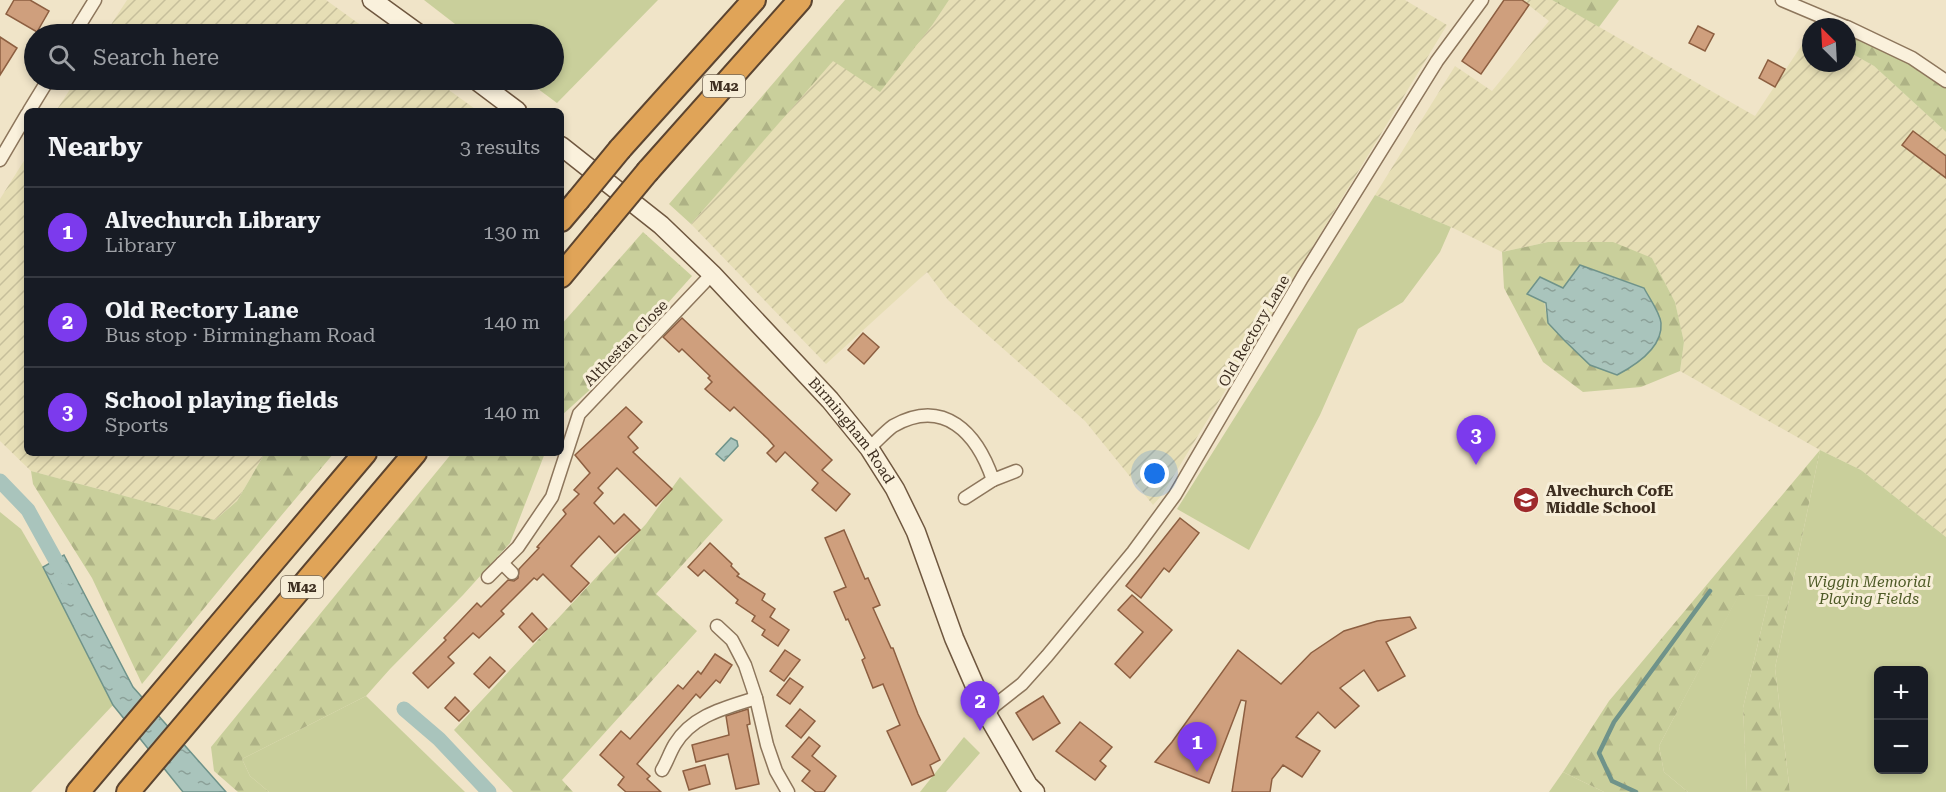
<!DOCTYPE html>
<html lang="en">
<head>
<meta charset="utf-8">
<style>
  body { margin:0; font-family:"Roboto Serif",serif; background:#242831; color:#f1f3f6 }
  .controls { position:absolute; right:18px; bottom:18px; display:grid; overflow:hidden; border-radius:9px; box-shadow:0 3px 9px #0003 }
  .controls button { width:54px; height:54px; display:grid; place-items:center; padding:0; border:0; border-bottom:2px solid #363941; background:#171b24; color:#f1f3f6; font:30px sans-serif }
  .compass { position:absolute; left:1802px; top:18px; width:54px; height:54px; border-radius:50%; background:#171b24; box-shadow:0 3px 9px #0003; rotate:336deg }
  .you { position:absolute; left:1155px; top:474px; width:21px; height:21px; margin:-15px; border:4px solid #fff; border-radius:50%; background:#1a73e8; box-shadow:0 0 0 9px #1a73e833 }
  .badge { display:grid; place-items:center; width:39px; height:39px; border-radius:50%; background:#7c3aed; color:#fff; font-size:20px; font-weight:700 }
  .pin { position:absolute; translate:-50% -50px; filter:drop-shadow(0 2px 3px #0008) }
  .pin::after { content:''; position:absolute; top:32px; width:21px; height:18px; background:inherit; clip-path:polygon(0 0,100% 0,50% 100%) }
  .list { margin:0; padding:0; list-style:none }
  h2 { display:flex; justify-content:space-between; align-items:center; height:78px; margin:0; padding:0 24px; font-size:26px }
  h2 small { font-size:20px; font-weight:400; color:#9ea1a6 }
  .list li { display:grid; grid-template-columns:39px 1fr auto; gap:18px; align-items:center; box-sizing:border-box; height:90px; padding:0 24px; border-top:2px solid #363941 }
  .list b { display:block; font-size:22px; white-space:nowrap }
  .list p { margin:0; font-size:20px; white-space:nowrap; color:#9ea1a6 }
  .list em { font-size:20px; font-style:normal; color:#9ea1a6 }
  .icon { flex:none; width:33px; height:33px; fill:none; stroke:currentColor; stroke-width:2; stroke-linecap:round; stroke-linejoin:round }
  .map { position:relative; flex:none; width:1946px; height:792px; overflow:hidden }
  .search { position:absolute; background:#171b24; box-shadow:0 3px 9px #0003; left:24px; top:24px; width:540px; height:66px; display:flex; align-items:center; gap:15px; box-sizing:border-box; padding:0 21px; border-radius:33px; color:#9ea1a6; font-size:22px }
  .panel { position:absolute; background:#171b24; box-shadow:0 3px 9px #0003; left:24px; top:108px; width:540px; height:348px; border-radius:9px }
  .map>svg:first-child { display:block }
  .farmland { fill:url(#farmland-furrows) }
  .green { fill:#c9cf9b; fill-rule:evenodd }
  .forest { fill:url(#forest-firs); fill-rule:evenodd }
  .water { fill:url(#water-ripples); stroke:#6f938a; stroke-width:1.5 }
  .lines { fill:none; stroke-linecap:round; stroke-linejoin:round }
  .stream { stroke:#6f938a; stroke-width:4.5 }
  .canal { stroke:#a9c4bc; stroke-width:15 }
  .building { fill:#cf9f7d; stroke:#8d5f41; stroke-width:1.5 }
  .street-casing { stroke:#8d765c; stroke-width:15 }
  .secondary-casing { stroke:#6f573f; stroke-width:21 }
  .highway-casing { stroke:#5b4430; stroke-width:26 }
  .street { stroke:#faf1dc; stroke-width:12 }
  .secondary { stroke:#faf1dc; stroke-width:18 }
  .highway { stroke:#e0a458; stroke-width:22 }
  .highway-bridge-casing { stroke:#5b4430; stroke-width:26; stroke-linecap:butt }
  .highway-bridge { stroke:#e0a458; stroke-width:22 }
  .labels { text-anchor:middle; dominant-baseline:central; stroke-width:6; stroke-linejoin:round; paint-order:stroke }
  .shield { fill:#f7eed8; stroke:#756857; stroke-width:1.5 }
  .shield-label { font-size:14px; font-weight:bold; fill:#3d2e20 }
  .street-label { font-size:15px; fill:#3d2e20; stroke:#f7eed8 }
  .poi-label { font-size:15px; font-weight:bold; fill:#3d2e20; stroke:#f7eed8; text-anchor:start }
  .park-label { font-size:15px; font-style:italic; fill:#4d5a26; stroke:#f7eed8 }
</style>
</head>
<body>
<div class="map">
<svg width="1946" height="792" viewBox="0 0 1946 792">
  <defs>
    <pattern id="farmland-furrows" width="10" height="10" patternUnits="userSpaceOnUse" patternTransform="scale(1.5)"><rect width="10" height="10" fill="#e6deb5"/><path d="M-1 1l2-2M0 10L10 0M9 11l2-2" fill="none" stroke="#c6bf9b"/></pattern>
    <pattern id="forest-firs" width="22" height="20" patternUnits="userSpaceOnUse" patternTransform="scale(1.5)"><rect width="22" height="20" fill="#c9cf9b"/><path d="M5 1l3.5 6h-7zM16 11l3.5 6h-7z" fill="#aeb285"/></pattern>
    <pattern id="water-ripples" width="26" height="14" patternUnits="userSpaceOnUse" patternTransform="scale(1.5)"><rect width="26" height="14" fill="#a9c4bc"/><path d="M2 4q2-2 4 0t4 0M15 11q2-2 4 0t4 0" fill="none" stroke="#8ba098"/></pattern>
  </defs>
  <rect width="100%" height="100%" fill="#f0e4c8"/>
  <g class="farmland">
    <polygon points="127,0 326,0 373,34 105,34"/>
    <polygon points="949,0 1405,0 1447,25 1162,495 1153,505 1085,421 948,300 927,272 826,364 691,224 833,60 933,24"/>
    <polygon points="1522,0 1552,0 1755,116 1811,31 1811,63 1847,63 1847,51 1874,66 1946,132 1946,537 1861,470 1820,450 1680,371 1684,342 1675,302 1652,258 1548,242 1502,252 1451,227 1375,195 1455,66 1492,91 1549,21"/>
    <polygon points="76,80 435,80 478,111 56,111"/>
    <polygon points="27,156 27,453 265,453 237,501 215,520 31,471 0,441 0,199"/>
  </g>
  <g class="green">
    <polygon points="424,0 658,0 557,103 526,80 554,80 554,34 468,34"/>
    <polygon points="1375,195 1451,227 1440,252 1403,302 1358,329 1320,415 1249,550 1177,509"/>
    <path d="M1820,450L1861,470L1946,537V792H1790L1775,668ZM1878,670H1924V770H1878Z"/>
    <polygon points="0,512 21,529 43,567 113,705 31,792 0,792"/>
    <polygon points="1739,594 1769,596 1743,708 1747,792 1688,792 1664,772 1659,746"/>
    <polygon points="366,696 465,792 269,792 250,776 242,759"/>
    <polygon points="964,737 980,753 946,792 920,792"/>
    <polygon points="1563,772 1604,792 1549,792"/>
  </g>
  <g class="forest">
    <polygon points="845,0 949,0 933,24 880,92 833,61 691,224 669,204"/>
    <polygon points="1552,0 1619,0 1599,27"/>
    <polygon points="1847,33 1911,64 1946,85 1946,132 1874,66 1847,51"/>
    <polygon points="643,232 692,276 593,387 561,416 561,325"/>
    <path d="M1548,242H1613L1652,258L1675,302L1684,342L1680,371L1641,387L1583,392L1543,362L1504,288L1502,252ZM1580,265L1644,288L1548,323L1540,278L1563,288Z"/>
    <polygon points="1820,450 1775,668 1790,792 1747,792 1743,708 1769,596 1739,595 1659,746 1664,772 1688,792 1604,792 1563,772 1609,701"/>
    <polygon points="265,453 334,453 233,573 142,684 92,578 33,484 31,471 215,520 237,501"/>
    <polygon points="452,453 545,453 510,543 463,595 390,669 366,696 242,759 250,776 269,792 238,792 214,771 211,747"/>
    <polygon points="680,477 723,520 656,594 697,631 562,780 573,792 513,792 454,730 646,524"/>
  </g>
  <g class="water">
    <path d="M1580,265L1644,288C1649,298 1660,312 1661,323C1663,348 1636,365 1617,375L1590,365L1565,341L1548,323L1546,303L1527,294L1540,277L1563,288Z"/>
    <polygon points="731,438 737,441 738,446 724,461 716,454"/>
    <polygon points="64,555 133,687 226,792 183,792 113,705 43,567"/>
  </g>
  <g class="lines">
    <polyline class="stream" points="1636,792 1612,781 1599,753 1614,722 1710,591"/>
    <g class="canal">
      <polyline points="0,481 28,510 65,577"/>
      <polyline points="404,709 439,739 489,792"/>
    </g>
  </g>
  <g class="building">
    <polygon points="14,0 30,0 49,11 37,32 6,14"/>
    <polygon points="1504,0 1522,0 1529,5 1481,74 1462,61"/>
    <polygon points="1698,26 1714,34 1705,51 1689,43"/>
    <polygon points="0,37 17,48 0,75"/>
    <polygon points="1768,60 1785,69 1775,87 1759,78"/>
    <polygon points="1913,131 1946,156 1946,178 1902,145"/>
    <polygon points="682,318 832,460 822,470 850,494 836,511 812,490 818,483 785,452 776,462 767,453 774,446 768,439 734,407 730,411 705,389 712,382 708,378 710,376 682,349 679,352 663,337"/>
    <polygon points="863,333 879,347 864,364 848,350"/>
    <polygon points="626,407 642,422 628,437 638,448 633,452 672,489 656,506 617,468 598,488 603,493 594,503 614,524 624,514 640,530 615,553 599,536 578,558 571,566 589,583 571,602 543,574 537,580 534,578 501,611 504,614 479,638 473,633 448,657 454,663 428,688 413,673 446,640 444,638 477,603 481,607 508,580 514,581 518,578 519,569 539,548 537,547 566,514 563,510 579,494 574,490 590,473 575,455"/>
    <polygon points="1180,518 1199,533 1169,572 1164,568 1141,598 1126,586"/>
    <polygon points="844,530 865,579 868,578 880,605 873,608 891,648 893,648 918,714 940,760 930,765 934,775 912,785 887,731 900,725 883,684 873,688 862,660 865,658 848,619 846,620 834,592 846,587 825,538"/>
    <polygon points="710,543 732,564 731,566 739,574 737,576 765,594 762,600 775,609 770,617 789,630 778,646 762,635 765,630 752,621 755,616 736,603 738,600 704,570 698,576 688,567"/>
    <polygon points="1132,595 1172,630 1130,678 1115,664 1143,632 1118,610"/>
    <polygon points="532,613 547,629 533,642 519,627"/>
    <polygon points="1410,617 1416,628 1386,642 1405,676 1378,691 1364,670 1340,688 1359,706 1335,728 1318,712 1296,737 1320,751 1302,777 1283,765 1272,779 1270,792 1232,792 1246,701 1241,700 1209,783 1155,762 1172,742 1238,650 1281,684 1311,653 1344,631 1377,621"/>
    <polygon points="785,650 800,660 784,681 770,671"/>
    <polygon points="715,654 732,665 720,683 716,680 700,698 696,694 637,764 650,776 647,779 661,792 626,792 618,785 624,777 600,755 621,731 630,739 678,685 683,689 698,671 701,674"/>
    <polygon points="490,657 505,671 489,688 474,674"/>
    <polygon points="790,678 803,687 790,704 777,695"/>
    <polygon points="1043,696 1060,723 1033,740 1016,713"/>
    <polygon points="455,697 469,711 459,721 445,708"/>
    <polygon points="748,709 750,724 747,725 759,784 736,789 728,754 696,762 692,745 729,735 726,716"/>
    <polygon points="800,709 815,721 801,738 786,726"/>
    <polygon points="1080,722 1112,747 1100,761 1106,766 1095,780 1056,751"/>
    <polygon points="809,737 820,746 812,756 836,776 824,792 816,792 802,781 810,771 792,757"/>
    <polygon points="705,765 710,784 689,790 683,771"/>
  </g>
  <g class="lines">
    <g class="street-casing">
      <g id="street">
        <polyline points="1782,0 1846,27"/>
        <polyline points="1847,27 1912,58 1946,81"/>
        <polyline points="74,34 95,0"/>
        <polyline points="29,111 48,80"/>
        <polyline points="0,160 27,114"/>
        <path d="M869,448C877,441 885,432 893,426C944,397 977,433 993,480L1016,471"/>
        <polyline points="965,498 993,480"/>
        <polyline points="502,563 512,573"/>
        <polyline points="488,577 518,547 552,497 579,414 712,274"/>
        <polyline points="717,626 732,640 745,665 756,698 767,745 776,771 788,792"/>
        <polyline points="988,716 994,706 1022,684 1047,656 1133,552 1175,495 1302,278 1437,61 1482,0"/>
        <path d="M662,770C667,762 670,752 675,744C693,715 725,708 756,698"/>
      </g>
    </g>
    <g class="secondary-casing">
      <g id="secondary">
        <polyline points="372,0 419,34"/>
        <polyline points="476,80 517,111"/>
        <path id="s1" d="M561,146L661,225L712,274L830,400L869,448L895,489L916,532L954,638L988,716L1028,785L1035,792"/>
      </g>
    </g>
    <g class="highway-casing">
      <g id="highway">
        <polyline points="620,149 754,0"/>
        <polyline points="648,171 800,0"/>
        <polyline points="561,220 578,200"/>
        <polyline points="561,276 604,224"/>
        <polyline points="78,792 365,453"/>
        <polyline points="128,792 415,453"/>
      </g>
    </g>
    <use href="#street" class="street"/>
    <use href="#secondary" class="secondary"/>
    <use href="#highway" class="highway"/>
    <g class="highway-bridge-casing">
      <g id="highway-bridge">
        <polyline points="578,200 620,149"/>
        <polyline points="604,224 648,171"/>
      </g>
    </g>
    <use href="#highway-bridge" class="highway-bridge"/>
  </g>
  <defs>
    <g id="school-disc" transform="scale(1.35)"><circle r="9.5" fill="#9e2a2b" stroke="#f7eed8"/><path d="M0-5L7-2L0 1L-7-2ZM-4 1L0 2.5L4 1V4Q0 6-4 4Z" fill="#fff"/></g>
  </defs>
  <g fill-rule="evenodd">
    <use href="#school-disc" x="1526" y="500"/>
  </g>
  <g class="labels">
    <g class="shield">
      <rect x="703" y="75" width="42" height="22" rx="4.5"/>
      <rect x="281" y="576" width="42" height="22" rx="4.5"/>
    </g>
    <g class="shield-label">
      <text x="724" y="86">M42</text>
      <text x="302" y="587">M42</text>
    </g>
    <g class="street-label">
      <text transform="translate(1254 331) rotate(-60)">Old Rectory Lane</text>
      <text transform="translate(626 343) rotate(-46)">Althestan Close</text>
      <text stroke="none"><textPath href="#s1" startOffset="408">Birmingham Road</textPath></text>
    </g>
    <g class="poi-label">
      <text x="1546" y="491">Alvechurch CofE<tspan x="1546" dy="17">Middle School</tspan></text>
    </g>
    <g class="park-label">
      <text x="1869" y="582">Wiggin Memorial<tspan x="1869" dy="17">Playing Fields</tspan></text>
    </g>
  </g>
</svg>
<div class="controls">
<button>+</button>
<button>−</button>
</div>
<svg class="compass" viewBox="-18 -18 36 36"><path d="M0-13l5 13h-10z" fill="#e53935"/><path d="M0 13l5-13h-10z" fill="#9ea1a6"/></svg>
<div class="you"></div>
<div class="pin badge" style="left:1197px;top:772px">1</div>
<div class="pin badge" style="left:980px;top:731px">2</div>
<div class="pin badge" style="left:1476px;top:465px">3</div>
<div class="search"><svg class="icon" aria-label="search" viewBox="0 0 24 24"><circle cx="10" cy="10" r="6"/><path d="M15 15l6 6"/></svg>Search here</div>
<section class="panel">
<h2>Nearby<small>3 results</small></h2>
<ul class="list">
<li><span class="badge">1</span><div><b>Alvechurch Library</b><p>Library</p></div><em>130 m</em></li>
<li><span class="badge">2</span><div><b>Old Rectory Lane</b><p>Bus stop · Birmingham Road</p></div><em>140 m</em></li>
<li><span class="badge">3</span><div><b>School playing fields</b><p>Sports</p></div><em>140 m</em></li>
</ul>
</section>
</div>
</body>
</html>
